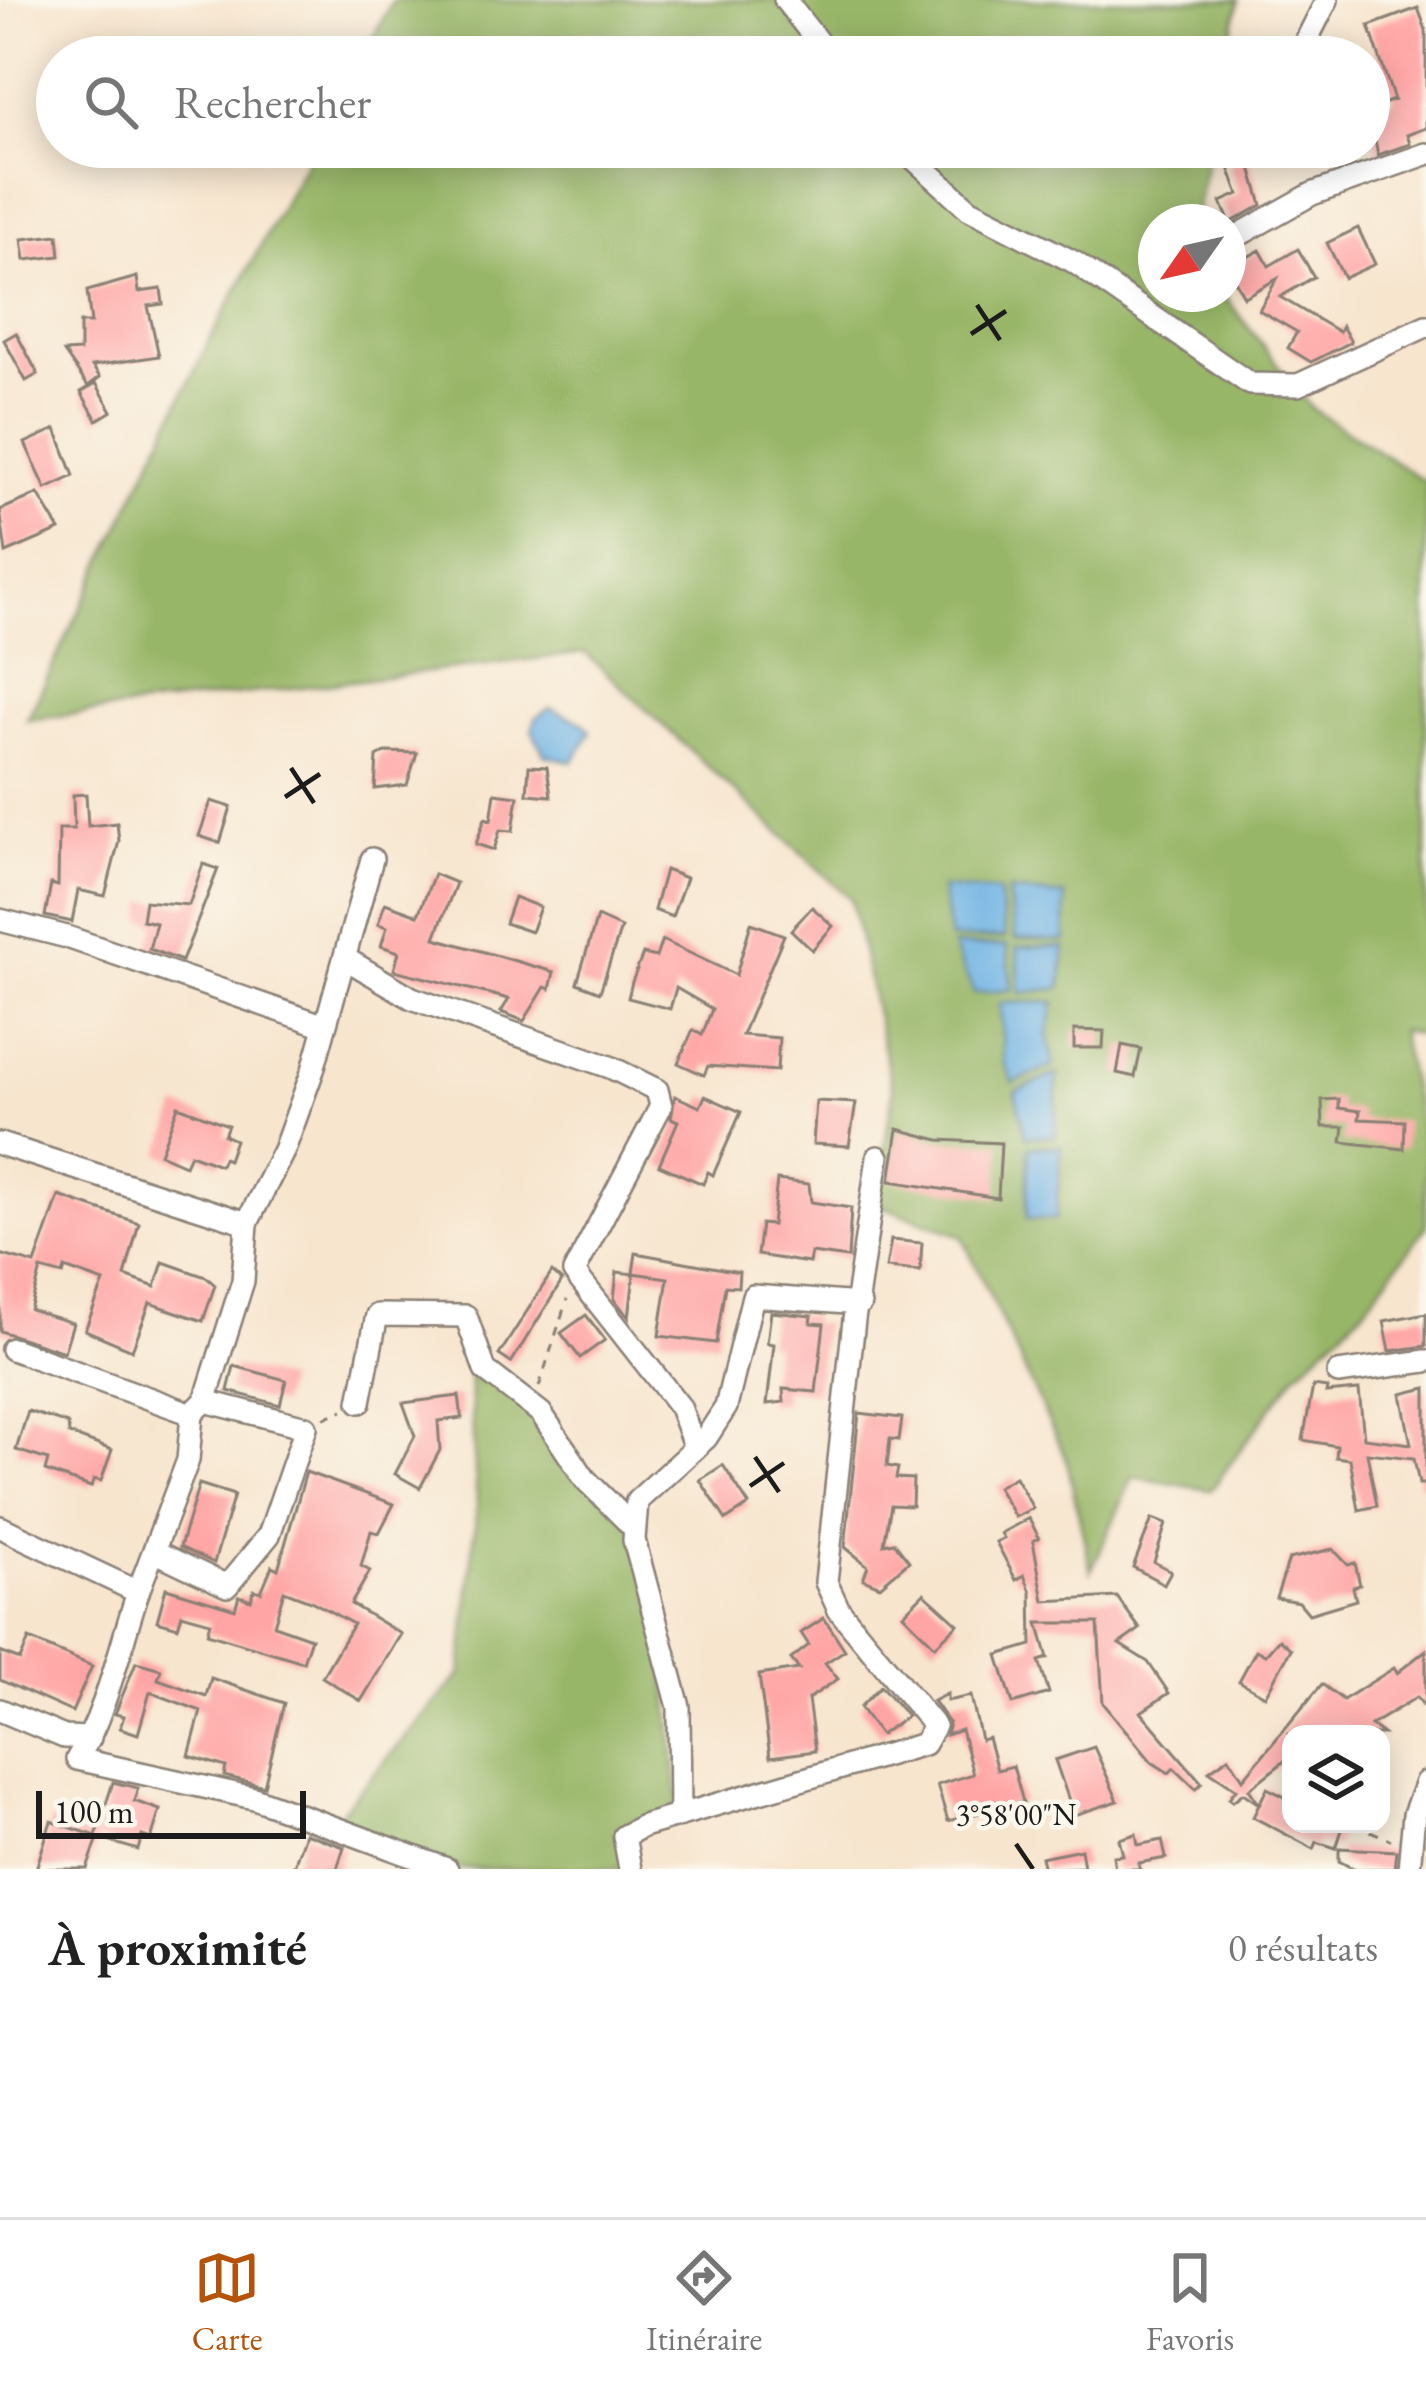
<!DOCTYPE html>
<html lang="fr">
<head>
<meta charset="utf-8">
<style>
  body { margin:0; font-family:"EB Garamond",serif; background:#f2f2f2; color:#222 }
  .controls { position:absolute; right:36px; bottom:36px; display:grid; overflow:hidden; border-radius:24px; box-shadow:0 6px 30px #0003 }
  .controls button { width:108px; height:108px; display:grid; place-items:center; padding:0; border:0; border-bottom:3px solid #e0e0e0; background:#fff; color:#222; font:60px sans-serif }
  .compass { position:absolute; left:1138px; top:204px; width:108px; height:108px; border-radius:50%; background:#fff; box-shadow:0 6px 30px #0003; rotate:236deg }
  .scale { position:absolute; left:36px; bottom:30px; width:270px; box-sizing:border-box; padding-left:12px; border:6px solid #1c1c1c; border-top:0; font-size:33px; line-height:42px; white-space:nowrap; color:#1c1c1c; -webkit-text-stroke:9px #fbf7ec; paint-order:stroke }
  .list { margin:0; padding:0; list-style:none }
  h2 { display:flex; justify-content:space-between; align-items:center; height:156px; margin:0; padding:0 48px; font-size:51px }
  h2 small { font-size:39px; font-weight:400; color:#767676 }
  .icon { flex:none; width:66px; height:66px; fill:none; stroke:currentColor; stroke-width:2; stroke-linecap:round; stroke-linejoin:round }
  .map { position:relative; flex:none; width:1426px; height:1869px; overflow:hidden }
  .search { position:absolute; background:#fff; box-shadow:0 6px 30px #0003; left:36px; right:36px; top:36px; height:132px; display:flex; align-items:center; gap:30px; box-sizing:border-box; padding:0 42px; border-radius:66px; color:#767676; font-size:45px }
  .sheet { height:348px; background:#fff }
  nav { display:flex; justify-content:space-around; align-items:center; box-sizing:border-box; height:168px; border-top:3px solid #e0e0e0; background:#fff; font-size:33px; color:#767676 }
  nav a { display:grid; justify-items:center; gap:6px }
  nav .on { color:#b45309 }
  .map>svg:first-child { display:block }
  .forest { fill:#98b668; stroke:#5a6942; stroke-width:3 }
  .water { fill:#6eb2e4; stroke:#456780; stroke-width:3 }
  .building { fill:#ffa5a5 }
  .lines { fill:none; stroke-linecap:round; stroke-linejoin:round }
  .minor-casing { stroke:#8a8075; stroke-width:26 }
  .path { stroke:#8a8075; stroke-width:3; stroke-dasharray:9 9; stroke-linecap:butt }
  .minor { stroke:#fff; stroke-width:21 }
  .ticks { fill:none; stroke:#1c1c1c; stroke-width:4.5 }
  .ticks-label { font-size:30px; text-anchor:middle; fill:#1c1c1c; stroke:#fbf7ec; stroke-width:9; stroke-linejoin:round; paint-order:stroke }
</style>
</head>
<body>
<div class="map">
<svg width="1426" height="1869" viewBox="0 0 1426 1869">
  <rect width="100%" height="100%" fill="#fbf7ec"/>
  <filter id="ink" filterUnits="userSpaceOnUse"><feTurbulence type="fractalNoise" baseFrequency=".00833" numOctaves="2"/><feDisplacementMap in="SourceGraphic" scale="24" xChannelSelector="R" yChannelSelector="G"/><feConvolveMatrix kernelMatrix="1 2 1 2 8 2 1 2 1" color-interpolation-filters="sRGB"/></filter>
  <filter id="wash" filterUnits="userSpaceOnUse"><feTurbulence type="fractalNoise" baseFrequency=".004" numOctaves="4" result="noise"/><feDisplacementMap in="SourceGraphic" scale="48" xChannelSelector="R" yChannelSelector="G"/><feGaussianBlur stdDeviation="2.7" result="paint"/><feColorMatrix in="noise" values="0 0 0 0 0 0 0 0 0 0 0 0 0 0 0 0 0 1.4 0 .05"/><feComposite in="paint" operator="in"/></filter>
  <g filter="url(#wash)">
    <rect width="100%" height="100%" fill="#f7e5ce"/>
    <g class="forest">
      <polygon points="393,0 1239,0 1227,57 363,57"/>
      <polygon points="314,147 1209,147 1194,222 1156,222 1156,294 1223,294 1311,408 1426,482 1426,1036 1400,1031 1426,1153 1426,1227 1363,1310 1295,1375 1211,1490 1133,1477 1091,1571 1067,1461 962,1236 876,1204 893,1092 851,899 585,653 27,720 203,353"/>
      <polygon points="466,1316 485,1370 541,1413 634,1528 663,1634 680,1815 625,1836 630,1869 451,1869 330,1824 461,1674 477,1505"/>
    </g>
    <g class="water">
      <polygon points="550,708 582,722 591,732 573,762 545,755 532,730 536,718"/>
      <polygon points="941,888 999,892 1005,938 950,939"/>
      <polygon points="1008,891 1065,896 1066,941 1015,939"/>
      <polygon points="953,946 1007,946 1012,990 974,993"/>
      <polygon points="1017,947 1065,947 1061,988 1020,993"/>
      <polygon points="1055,1002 1048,1033 1053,1066 1013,1083 1004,1062 1000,1003"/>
      <polygon points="1057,1074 1055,1136 1026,1137 1015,1092"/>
      <polygon points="1061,1146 1056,1219 1027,1219 1029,1147"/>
    </g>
    <g id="blocks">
      <g class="building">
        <polygon points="1418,8 1426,30 1426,128 1407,135 1410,144 1378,155 1369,109 1394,100 1369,26"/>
        <polygon points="1248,157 1262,205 1230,223 1221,202 1239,194 1228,165"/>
        <polygon points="1358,228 1375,264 1344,278 1327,243"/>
        <polygon points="58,235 60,256 25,260 22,239"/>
        <polygon points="1298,249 1314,277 1280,297 1339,332 1342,326 1351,342 1311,362 1288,348 1297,332 1259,310 1277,279 1244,297 1228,268 1260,250 1269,266"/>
        <polygon points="137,277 139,292 161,289 163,304 148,306 159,356 92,366 100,377 88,386 64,352 80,351 80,323 91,323 87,291"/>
        <polygon points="16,333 38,374 26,381 4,340"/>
        <polygon points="96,383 112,411 97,420 81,392"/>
        <polygon points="56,429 74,476 46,489 25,443"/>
        <polygon points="38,494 60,530 6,553 0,510"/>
        <polygon points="386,752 417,753 407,785 375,789 377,757"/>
        <polygon points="529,766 547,767 551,796 527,794"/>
        <polygon points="495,793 518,796 513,831 500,830 494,850 476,844 485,818 491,820"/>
        <polygon points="86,794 88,826 117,823 119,841 105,896 78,890 72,922 45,916 51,884 58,886 59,829 74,829 73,795"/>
        <polygon points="211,801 231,807 220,843 199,836"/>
        <polygon points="203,864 218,869 182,961 149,949 156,923 142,920 145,901 189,905"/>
        <polygon points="665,870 686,878 672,917 654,910"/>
        <polygon points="434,874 456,883 435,938 554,972 550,989 545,987 524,1021 501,1012 509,999 394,970 399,952 381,946 387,927 378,924 385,903 418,915"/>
        <polygon points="514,897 540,907 531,932 505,923"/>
        <polygon points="812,907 833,926 812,950 791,930"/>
        <polygon points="597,917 621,928 600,992 577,983"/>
        <polygon points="751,923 784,935 742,1035 779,1038 777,1071 708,1066 704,1075 678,1063 693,1030 702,1035 712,1009 676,988 670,1009 628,998 632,982 643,954 656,957 662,940 736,975"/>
        <polygon points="1074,1030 1104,1031 1103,1048 1074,1048"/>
        <polygon points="1122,1045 1141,1049 1135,1077 1117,1073"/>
        <polygon points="675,1096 700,1107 705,1096 741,1112 713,1175 708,1172 703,1184 659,1165 678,1121 671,1118"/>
        <polygon points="1339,1099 1339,1108 1360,1111 1359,1119 1405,1121 1404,1149 1342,1142 1344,1127 1323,1127 1322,1100"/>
        <polygon points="816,1101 856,1103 849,1146 813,1144"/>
        <polygon points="178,1106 228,1125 224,1135 235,1140 228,1160 223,1158 220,1165 190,1154 185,1165 160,1154"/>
        <polygon points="898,1129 939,1140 1001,1143 998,1198 890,1181"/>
        <polygon points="777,1180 809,1184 811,1202 851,1208 848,1258 811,1253 809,1263 757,1255 761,1224 772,1225"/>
        <polygon points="59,1196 139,1223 125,1276 155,1287 163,1262 206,1277 215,1285 203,1321 150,1303 132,1350 85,1330 104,1282 65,1268 63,1275 41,1269 30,1310 73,1323 64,1352 0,1331 0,1254 35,1264"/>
        <polygon points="891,1240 922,1243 920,1271 886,1268"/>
        <polygon points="636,1253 739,1272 738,1287 725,1286 716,1343 659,1336 668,1278 633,1273"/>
        <polygon points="552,1272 562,1281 511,1363 499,1355"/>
        <polygon points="617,1272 634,1274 629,1318 614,1299"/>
        <polygon points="771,1312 812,1316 811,1323 824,1324 816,1392 783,1389 784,1402 767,1404 774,1344 767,1343"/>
        <polygon points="1426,1313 1426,1346 1390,1351 1384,1321"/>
        <polygon points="586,1315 605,1340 580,1358 561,1333"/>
        <polygon points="234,1366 286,1380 280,1405 228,1391"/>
        <polygon points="1313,1386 1327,1388 1326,1393 1359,1390 1364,1438 1411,1444 1401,1394 1426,1388 1426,1484 1419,1484 1414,1458 1367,1453 1377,1506 1359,1510 1350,1459 1336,1457 1337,1446 1303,1440"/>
        <polygon points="459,1396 462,1418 438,1421 440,1450 420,1488 395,1474 415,1436 403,1403"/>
        <polygon points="28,1411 68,1424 69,1434 112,1450 101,1481 94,1479 91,1487 45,1471 48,1460 16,1450"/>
        <polygon points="859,1413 902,1418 899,1440 890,1439 887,1466 898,1468 896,1478 913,1479 912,1506 891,1505 884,1544 894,1542 909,1561 880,1586 863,1579 868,1566 845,1547"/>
        <polygon points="723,1465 749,1505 726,1520 700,1480"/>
        <polygon points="306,1472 394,1504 379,1533 371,1531 361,1566 370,1571 351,1604 401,1634 361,1701 322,1677 353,1624 313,1602 284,1591 274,1625 311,1638 303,1662 207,1633 210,1622 182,1614 178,1627 157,1621 166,1588 235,1609 239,1596 251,1600 254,1590 261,1592 272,1566 278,1569"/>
        <polygon points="1015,1477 1033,1508 1015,1517 997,1487"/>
        <polygon points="199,1484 234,1495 214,1563 180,1547"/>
        <polygon points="1029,1518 1039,1538 1033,1541 1044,1601 1117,1597 1140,1629 1119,1644 1148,1662 1169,1693 1141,1712 1202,1783 1196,1789 1174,1768 1169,1773 1152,1762 1103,1703 1098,1623 1038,1623 1048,1658 1039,1661 1049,1693 1013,1704 998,1655 1032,1645 1031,1592 1024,1575 1016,1580 996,1542 1004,1538 1001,1533"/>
        <polygon points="1152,1519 1166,1524 1154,1562 1171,1571 1164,1584 1133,1567"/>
        <polygon points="1333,1549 1348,1565 1355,1563 1360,1585 1353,1587 1356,1600 1309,1614 1299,1602 1276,1598 1289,1559"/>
        <polygon points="924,1593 958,1624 935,1646 903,1614"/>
        <polygon points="824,1618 845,1650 825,1663 838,1679 808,1699 815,1751 770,1757 759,1675 799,1669 791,1659 809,1645 801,1633"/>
        <polygon points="29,1639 92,1666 72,1712 0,1680 0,1652 20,1660"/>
        <polygon points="1279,1639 1291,1649 1265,1696 1239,1681 1256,1650 1265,1655"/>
        <polygon points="1426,1650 1426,1709 1417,1697 1371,1725 1383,1734 1289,1734 1291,1756 1249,1789 1259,1804 1243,1793 1233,1801 1229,1798 1236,1789 1209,1771 1229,1757 1243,1779 1322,1684 1343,1700 1394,1668 1397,1673"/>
        <polygon points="136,1662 161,1669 158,1679 206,1696 211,1678 284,1703 264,1786 224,1776 226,1767 189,1756 201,1711 150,1692 138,1734 120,1728 124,1716 115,1714"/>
        <polygon points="881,1686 907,1716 880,1735 860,1707"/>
        <polygon points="947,1694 947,1701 971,1696 981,1740 988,1738 997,1770 1013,1766 1023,1802 948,1821 937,1785 973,1774 961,1730 946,1735 949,1723 933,1701"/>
        <polygon points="1094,1747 1118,1801 1074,1815 1055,1760"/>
        <polygon points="113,1782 138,1788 134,1801 160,1810 151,1839 142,1836 138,1850 98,1838 87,1869 36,1869 51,1821 96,1836"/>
        <polygon points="1267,1788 1291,1800 1291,1824 1344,1824 1336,1848 1317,1842 1314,1849 1253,1817"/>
        <polygon points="305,1833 344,1847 337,1869 293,1869"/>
        <polygon points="1136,1834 1138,1845 1162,1840 1166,1858 1139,1863 1140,1869 1115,1869 1113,1856 1123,1855 1119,1839"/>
        <polygon points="1339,1848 1396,1851 1394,1869 1354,1869 1339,1861"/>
        <polygon points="1081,1849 1084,1867 1044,1869 1041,1857"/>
      </g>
    </g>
  </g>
  <g filter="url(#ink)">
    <use href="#blocks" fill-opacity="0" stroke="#8a8075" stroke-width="3"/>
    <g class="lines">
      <g class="minor-casing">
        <g id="minor">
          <polyline points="785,0 830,57"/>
          <polyline points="1305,43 1327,0"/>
          <polyline points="901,147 969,209 1074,262 1250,384 1298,385 1426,326"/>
          <polyline points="1230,240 1312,194 1426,154"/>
          <polyline points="0,920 67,937 322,1025"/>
          <polyline points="348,960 412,998 610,1067 657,1090 661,1106 574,1272 680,1407 695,1448"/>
          <polyline points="0,1144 247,1223"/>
          <polyline points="12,1349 192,1414"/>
          <polyline points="1338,1373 1426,1361"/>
          <polyline points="360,1402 377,1315 466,1316 485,1370 541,1413 585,1479 634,1528"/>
          <path d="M0,1527L138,1592C120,1646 106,1714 77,1759L254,1798L447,1869"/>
          <polyline points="156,1552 227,1586 269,1535 306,1427 205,1401"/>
          <polyline points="138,1592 188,1460 192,1414 205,1401 243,1281 247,1223 284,1150 313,1070 372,859"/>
          <polyline points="0,1710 64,1737 90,1738"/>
          <polyline points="680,1815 679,1707 634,1540 637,1501 706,1438 726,1407 753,1296 860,1304"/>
          <polyline points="630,1869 624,1836 643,1826 924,1744 934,1726 839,1610 826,1582 854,1320 878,1157"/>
          <polyline points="1409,1869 1414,1814 1426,1782"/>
        </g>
      </g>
      <g class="path">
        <polyline points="539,1387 567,1299"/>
        <polyline points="324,1418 343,1410"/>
        <polyline points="1354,1824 1391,1840"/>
      </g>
      <use href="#minor" class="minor"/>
    </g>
  </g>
  <path class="ticks" d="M977,305L1000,340M971,334L1006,311M291,768L314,803M285,797L320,774M755,1457L779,1492M750,1486L784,1463M1016,1844L1033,1869"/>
  <g class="ticks-label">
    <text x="1016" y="1825">3°58'00"N</text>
  </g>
</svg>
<div class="controls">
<button><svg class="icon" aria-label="layers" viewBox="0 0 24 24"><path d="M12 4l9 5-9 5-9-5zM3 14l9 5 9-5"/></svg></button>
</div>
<svg class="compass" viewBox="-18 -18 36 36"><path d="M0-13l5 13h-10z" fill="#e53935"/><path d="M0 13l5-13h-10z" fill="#767676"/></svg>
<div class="scale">100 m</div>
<div class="search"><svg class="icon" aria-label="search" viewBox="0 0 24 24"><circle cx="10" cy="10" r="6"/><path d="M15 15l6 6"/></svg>Rechercher</div>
</div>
<section class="sheet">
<h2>À proximité<small>0 résultats</small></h2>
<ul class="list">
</ul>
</section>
<nav>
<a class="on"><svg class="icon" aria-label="map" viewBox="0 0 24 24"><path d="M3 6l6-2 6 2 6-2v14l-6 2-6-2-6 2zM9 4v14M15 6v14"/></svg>Carte</a>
<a><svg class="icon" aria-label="directions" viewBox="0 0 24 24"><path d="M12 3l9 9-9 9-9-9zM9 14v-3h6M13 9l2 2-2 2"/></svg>Itinéraire</a>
<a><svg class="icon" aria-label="saved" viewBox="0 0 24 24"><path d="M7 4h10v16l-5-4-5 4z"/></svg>Favoris</a>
</nav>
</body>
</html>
